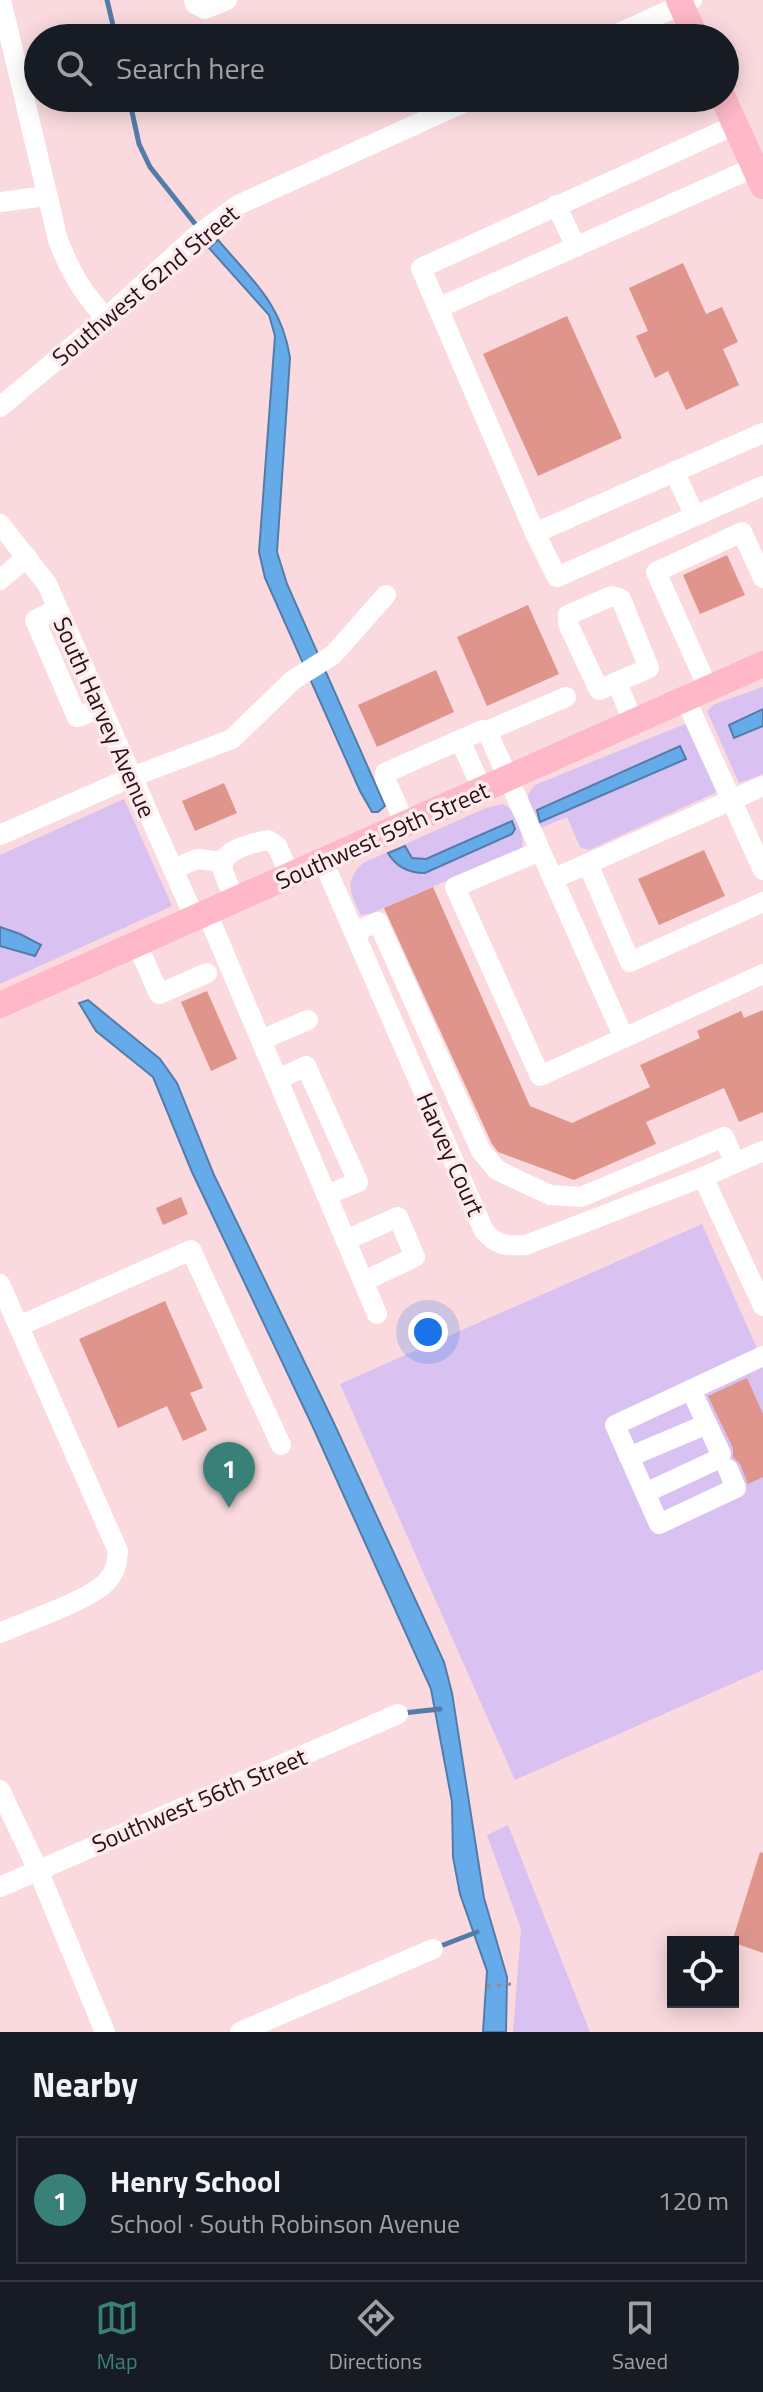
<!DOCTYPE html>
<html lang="en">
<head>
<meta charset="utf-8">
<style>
  body { margin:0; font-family:"Titillium Web",sans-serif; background:#242831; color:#f1f3f6 }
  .controls { position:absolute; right:24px; bottom:24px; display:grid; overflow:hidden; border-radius:0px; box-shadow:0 4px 20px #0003 }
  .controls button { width:72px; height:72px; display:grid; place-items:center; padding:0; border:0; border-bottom:2px solid #363941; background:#171b24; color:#f1f3f6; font:40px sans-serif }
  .you { position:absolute; left:428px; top:1332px; width:28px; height:28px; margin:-20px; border:6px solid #fff; border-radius:50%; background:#1a73e8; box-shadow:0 0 0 12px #1a73e833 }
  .badge { display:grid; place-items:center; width:52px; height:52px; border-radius:50%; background:#398079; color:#fff; font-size:26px; font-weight:700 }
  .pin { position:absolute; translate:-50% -66px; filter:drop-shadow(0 2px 4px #0008) }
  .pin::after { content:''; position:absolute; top:42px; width:28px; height:24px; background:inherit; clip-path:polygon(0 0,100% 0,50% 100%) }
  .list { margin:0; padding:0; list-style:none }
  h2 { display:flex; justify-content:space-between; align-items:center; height:104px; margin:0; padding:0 32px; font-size:34px }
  h2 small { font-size:26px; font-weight:400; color:#9ea1a6 }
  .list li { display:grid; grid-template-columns:52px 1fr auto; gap:24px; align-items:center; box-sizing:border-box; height:128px; margin:0 16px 16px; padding:0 16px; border:2px solid #363941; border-radius:0px }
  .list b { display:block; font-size:30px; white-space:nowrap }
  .list p { margin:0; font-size:26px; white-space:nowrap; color:#9ea1a6 }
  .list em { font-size:26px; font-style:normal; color:#9ea1a6 }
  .icon { flex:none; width:44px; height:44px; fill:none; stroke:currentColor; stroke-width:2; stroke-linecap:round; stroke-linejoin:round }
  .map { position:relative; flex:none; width:763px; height:2032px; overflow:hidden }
  .search { position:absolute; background:#171b24; box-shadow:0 4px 20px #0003; left:24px; right:24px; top:24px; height:88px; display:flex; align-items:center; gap:20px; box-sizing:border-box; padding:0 28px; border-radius:44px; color:#9ea1a6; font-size:30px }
  .sheet { height:248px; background:#171b24 }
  nav { display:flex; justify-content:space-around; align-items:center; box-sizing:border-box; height:112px; border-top:2px solid #363941; background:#171b24; font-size:22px; color:#9ea1a6 }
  nav a { display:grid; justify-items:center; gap:4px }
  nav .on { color:#398079 }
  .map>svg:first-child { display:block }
  .green { fill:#d9c1f1 }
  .water { fill:#65abe9; stroke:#537ca9; stroke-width:2 }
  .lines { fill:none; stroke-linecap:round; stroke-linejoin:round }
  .stream { stroke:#537ca9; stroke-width:5 }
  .building { fill:#df958c }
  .path { stroke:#a3858a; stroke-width:3; stroke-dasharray:4 6; stroke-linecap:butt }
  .minor { stroke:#fff; stroke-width:20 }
  .major { stroke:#feb8c7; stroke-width:26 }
  .labels { text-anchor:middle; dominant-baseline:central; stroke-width:7; stroke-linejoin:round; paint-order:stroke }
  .street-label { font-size:24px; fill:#2a0f15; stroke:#fcebee }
</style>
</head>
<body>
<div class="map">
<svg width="763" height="2032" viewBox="0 0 763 2032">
  <rect width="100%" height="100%" fill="#fadade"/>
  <g class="green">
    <polygon points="763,687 763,774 739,783 707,711 715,704"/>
    <polygon points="685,724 717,792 589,850 580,847 567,817 538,829 530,811 528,794 535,785"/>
    <polygon points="124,799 172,906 0,984 0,946 35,956 0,927 0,855"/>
    <path d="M503,804C516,810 525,834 522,848L372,913L361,915C351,895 343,881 363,863L486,808Z"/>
    <polygon points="702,1224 763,1362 763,1670 515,1780 340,1384"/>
    <polygon points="508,1825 590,2032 513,2032 521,1929 487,1835"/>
  </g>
  <g class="water">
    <path d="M218,240C252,280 282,304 290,358L277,552L287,584L385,806L378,812H372L360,791L265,578L259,552L275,336L269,315L209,248Z"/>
    <polygon points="763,709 763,726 734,738 729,725"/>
    <polygon points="680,746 686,759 540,822 537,810"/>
    <path d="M512,821L515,829L512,834L425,873C409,873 396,867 388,853L405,846L412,858L426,859Z"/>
    <polygon points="0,927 20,934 41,945 35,956 0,946"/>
    <polygon points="88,1000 160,1059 177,1083 214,1175 332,1419 444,1662 452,1693 484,1898 507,1977 506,2032 483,2032 487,1971 460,1894 453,1857 452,1802 431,1689 312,1425 192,1172 153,1077 96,1031 79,1003"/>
  </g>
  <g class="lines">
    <g class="stream">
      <polyline points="107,0 116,38"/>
      <polyline points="129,98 139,144 150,167 196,225"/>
      <polyline points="403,1713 440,1709"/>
      <polyline points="438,1947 477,1932"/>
    </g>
  </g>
  <g class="building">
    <polygon points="683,263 706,314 722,307 738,342 723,349 739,385 686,410 668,371 655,378 636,336 648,331 629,288"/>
    <polygon points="567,316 622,438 538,476 483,354"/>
    <polygon points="727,555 745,595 700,614 683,575"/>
    <polygon points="528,605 559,674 487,706 457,637"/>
    <polygon points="436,670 454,712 377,747 358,705"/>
    <polygon points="224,783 237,813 195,831 182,801"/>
    <polygon points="704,850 725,896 659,925 638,879"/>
    <polygon points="433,887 530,1106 572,1123 650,1087 640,1065 700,1038 697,1031 741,1011 744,1018 763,1010 763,1112 739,1122 724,1088 646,1122 656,1144 574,1180 498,1152 492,1144 384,908"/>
    <polygon points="207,991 237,1059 211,1071 181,1002"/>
    <polygon points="181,1197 188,1214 163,1225 156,1208"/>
    <polygon points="165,1301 203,1388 190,1393 207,1430 183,1441 167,1406 118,1428 79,1339"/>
    <polygon points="747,1378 763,1414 763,1477 748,1484 740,1464 733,1457 733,1448 708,1396"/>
    <polygon points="760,1852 763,1853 763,1953 732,1942"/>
  </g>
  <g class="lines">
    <polyline class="path" points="487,1986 511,1984"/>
    <g class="minor">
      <path d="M1,0L58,240C70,271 83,294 106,318"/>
      <polyline points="194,0 195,4 205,9 227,0"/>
      <polyline points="608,38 692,0"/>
      <polyline points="735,125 421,268 438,308 755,167"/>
      <polyline points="0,202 46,196"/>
      <polyline points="556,205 576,247"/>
      <polyline points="438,308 535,533"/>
      <polyline points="0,407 106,318 196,236 238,205 474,98"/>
      <polyline points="763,433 535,533 557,577 763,486"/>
      <polyline points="674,471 695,516"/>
      <polyline points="0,524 47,584 195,919"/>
      <polyline points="0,580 27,557"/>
      <polyline points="58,609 35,620 77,717 102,708"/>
      <polyline points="617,682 599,690 568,624 568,615 612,596 621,599 649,668 617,682 633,722"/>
      <polyline points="708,688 656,572 742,532 763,578"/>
      <polyline points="685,698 763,870"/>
      <polyline points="487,731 566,697"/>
      <polyline points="460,740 483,730 487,731 624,1038 763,974"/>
      <polyline points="405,824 385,778 385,773 460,740 482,789"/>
      <polyline points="0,835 132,777 232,739 293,680 333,655 386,595"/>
      <polyline points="540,851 455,887 540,1076 624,1038"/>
      <path d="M323,861L484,1231C497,1246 506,1246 526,1245L703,1177L763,1306"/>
      <polyline points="588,864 630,962 763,902"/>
      <polyline points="173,869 197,859 223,862"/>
      <polyline points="553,879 763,786"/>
      <path d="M236,900C232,891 225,880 223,870C219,849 254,843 268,840L277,846L290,876"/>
      <polyline points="207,913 377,1314"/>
      <polyline points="354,932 378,922 481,1151 497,1170 550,1195 581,1197 724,1137 735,1163"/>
      <polyline points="137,944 159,994 207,973"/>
      <polyline points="261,1040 308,1020"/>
      <polyline points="278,1079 306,1066 358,1182 327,1195"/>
      <polyline points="703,1177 763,1151"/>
      <polyline points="346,1240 398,1217 415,1257 364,1281"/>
      <path d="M0,1284L118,1551C117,1563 116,1571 108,1580C94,1599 24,1622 0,1633"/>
      <polyline points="19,1326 191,1250 281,1445"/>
      <polyline points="691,1390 721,1454"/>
      <polyline points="629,1457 707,1424"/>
      <polyline points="728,1469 736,1488 659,1524 615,1425 763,1356"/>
      <polyline points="645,1493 714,1461"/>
      <polyline points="0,1790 38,1870 105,2032"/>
      <polyline points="0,1887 398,1714"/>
      <polyline points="240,2032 433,1949"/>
    </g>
    <g class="major">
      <polyline points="679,0 696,38"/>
      <polyline points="723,98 763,186"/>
      <polyline points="0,1005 763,664"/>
    </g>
  </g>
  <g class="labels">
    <g class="street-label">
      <text transform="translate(145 285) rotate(-40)">Southwest 62nd Street</text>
      <text transform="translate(105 717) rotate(66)">South Harvey Avenue</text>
      <text transform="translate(382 835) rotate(-24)">Southwest 59th Street</text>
      <text transform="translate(451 1154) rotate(66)">Harvey Court</text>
      <text transform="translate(199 1800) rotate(-23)">Southwest 56th Street</text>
    </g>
  </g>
</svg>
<div class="controls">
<button><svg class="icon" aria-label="locate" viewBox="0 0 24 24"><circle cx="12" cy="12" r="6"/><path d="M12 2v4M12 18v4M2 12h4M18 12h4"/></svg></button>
</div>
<div class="you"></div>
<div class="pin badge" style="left:229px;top:1508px">1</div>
<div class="search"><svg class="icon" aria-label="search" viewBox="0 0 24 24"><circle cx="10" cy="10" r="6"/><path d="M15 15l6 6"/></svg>Search here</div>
</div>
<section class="sheet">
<h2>Nearby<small></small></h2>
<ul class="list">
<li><span class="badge">1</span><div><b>Henry School</b><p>School · South Robinson Avenue</p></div><em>120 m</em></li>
</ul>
</section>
<nav>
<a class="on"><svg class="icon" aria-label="map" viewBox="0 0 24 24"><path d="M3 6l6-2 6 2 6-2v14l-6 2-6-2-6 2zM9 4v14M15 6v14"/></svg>Map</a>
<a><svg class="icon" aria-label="directions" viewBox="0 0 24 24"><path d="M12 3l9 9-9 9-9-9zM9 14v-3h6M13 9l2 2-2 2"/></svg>Directions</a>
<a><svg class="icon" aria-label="saved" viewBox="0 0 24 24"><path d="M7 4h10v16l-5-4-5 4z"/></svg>Saved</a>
</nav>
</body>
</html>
